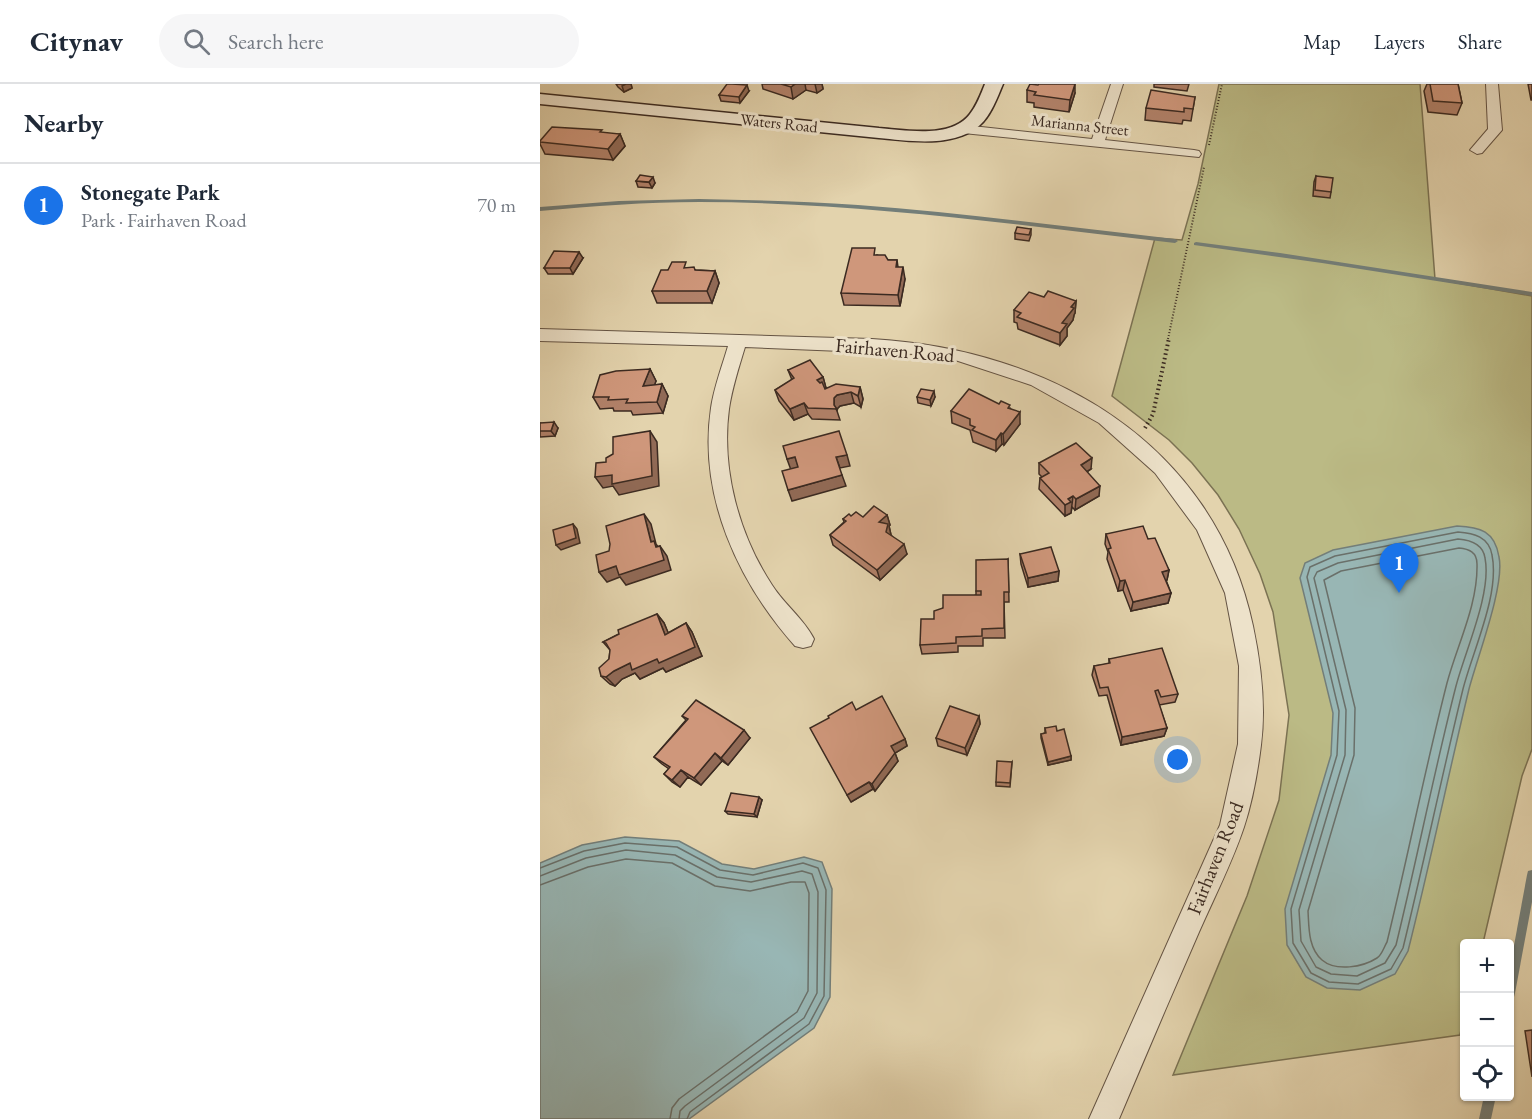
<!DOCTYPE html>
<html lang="en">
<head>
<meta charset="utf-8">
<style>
  body { margin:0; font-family:"EB Garamond",serif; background:#f6f6f7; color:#1f2937 }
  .controls { position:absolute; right:18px; bottom:18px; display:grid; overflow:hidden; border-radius:6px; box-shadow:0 2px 4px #0004 }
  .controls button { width:54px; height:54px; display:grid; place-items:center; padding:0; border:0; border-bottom:2px solid #e0e1e3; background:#fff; color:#1f2937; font:30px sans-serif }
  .you { position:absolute; left:638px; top:676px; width:21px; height:21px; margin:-15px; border:4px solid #fff; border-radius:50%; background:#1a73e8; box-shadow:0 0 0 9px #1a73e833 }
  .badge { display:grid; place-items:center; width:39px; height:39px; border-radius:50%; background:#1a73e8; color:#fff; font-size:20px; font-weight:700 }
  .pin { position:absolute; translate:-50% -50px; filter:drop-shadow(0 2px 3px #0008) }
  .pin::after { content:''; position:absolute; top:32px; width:21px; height:18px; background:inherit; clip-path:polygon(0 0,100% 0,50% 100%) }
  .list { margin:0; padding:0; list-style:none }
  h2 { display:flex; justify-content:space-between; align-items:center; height:78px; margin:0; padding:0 24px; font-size:26px }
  h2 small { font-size:20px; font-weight:400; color:#747a83 }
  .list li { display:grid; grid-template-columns:39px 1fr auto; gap:18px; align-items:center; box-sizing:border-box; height:84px; padding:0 24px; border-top:2px solid #e0e1e3 }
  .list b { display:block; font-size:22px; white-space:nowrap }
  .list p { margin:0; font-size:20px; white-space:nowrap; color:#747a83 }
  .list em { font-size:20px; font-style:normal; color:#747a83 }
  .icon { flex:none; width:33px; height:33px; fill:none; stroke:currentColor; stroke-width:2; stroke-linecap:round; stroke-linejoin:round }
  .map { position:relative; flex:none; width:992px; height:1035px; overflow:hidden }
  header { display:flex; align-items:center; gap:36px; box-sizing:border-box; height:84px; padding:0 30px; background:#fff; border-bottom:2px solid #e0e1e3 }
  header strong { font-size:28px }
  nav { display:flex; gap:33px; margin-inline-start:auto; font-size:21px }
  .search { width:420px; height:54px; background:#f6f6f7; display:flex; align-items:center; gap:15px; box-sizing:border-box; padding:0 21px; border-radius:33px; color:#747a83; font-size:22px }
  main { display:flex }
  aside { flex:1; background:#fff }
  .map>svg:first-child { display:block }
  .green { fill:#bbba85; stroke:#7b7253; stroke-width:1.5 }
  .water { fill:#98b6b4; stroke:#737e79; stroke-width:1.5 }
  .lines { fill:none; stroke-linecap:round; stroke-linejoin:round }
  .shore { stroke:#6a706a; stroke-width:1.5 }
  .stream { fill:#737e79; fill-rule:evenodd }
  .street-casing { stroke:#655444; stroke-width:2 }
  .secondary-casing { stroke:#3b2a21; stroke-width:3 }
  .path-far1 { stroke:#3b2a21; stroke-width:2; stroke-dasharray:1 2; stroke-linecap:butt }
  .path { stroke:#3b2a21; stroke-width:4; stroke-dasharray:1.5 3; stroke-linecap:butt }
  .street { fill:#ede2ca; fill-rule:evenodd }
  .secondary { fill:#ede2ca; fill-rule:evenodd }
  .wall { fill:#b2826a; stroke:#3b2a21; stroke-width:1.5 }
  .shaded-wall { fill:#916a56; stroke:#3b2a21; stroke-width:1.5 }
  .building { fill:#cf977b; stroke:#3b2a21; stroke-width:1.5 }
  .labels { text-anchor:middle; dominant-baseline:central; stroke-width:6; stroke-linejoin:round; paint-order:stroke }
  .far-street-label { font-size:16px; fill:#3b2a21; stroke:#ede2ca }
  .street-label { font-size:20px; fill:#3b2a21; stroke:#ede2ca }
</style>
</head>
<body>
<header>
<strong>Citynav</strong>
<div class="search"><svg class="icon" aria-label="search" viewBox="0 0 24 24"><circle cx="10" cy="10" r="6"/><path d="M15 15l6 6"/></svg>Search here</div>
<nav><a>Map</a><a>Layers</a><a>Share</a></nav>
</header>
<main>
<aside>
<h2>Nearby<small></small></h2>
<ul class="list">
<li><span class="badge">1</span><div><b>Stonegate Park</b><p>Park · Fairhaven Road</p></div><em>70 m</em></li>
</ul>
</aside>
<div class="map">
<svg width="992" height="1035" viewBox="0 0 992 1035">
  <rect width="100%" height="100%" fill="#e3d3ad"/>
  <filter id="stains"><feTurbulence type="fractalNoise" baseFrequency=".00333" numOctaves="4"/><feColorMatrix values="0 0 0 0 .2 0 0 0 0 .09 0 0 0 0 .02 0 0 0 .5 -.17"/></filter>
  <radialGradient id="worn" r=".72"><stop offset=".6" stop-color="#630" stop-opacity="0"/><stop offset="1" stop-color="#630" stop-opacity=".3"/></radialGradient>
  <polygon class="green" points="679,0 880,0 895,195 992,212 992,665 982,692 943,859 924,860 924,931 920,951 633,991 707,812 739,716 749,631 733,528 720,490 699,445 678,411 652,379 629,356 572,312 615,154 642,156 658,100"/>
  <g class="water">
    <path d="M917,442C940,443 955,447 959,473C965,502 937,574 929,605C908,692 890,780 868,867L855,890L820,906L787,904L766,893L747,861L745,825L791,671L793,629L760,494L765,479L793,466Z"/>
    <polygon points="85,753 139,757 182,780 214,785 264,773 282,778 292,805 290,913 274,944 149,1035 0,1035 0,779 42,761"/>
  </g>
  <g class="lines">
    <g class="shore">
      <path d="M918,448C934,449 949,453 952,471C960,510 933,566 923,605C902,691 884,778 863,864L851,885L818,900L789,898L771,889L753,859L751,825L797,671L799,627L767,493L770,483L795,472Z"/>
      <path d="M918,455C931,456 943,460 945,474C952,509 925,567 916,602C894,688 877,775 856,861L845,879L817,892L791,890L776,883L761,857L759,826L805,671L806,626L774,494L777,488L798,479Z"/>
      <path d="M919,464C929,465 937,468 937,480C938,521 917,561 907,599C885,685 868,772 847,858C844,863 842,871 837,874C823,883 796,888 782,876C768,864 769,843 768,827L814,671L815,624L784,496L801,487Z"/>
      <polyline points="0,784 44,767 85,759 137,763 180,786 213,791 263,779 278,784 286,806 284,912 269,940 150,1028 147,1035"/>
      <polyline points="0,792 46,774 86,766 135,771 177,793 211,798 262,787 272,790 278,808 277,909 264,934 145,1022 140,1027 139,1035"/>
      <polyline points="0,801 48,783 86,775 132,779 175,802 210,807 251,798 265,798 269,809 268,907 257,928 139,1015 132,1024 130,1035"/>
    </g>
    <g class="stream">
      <path d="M159,115C212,116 265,117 318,121C424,129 529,143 635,155L638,157L635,159C477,141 318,118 159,118C106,118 53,122 0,127V123L79,117Z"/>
      <polygon points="656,158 740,169 992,208 992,212 782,179 654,161 654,159"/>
      <polygon points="992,786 992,818 975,909 974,913 970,914 970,883 987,791 988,787"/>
      <polygon points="944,1012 956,1012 951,1035 939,1035"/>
    </g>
    <g class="street-casing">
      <g id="street">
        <polygon points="571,0 583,0 565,56 654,66 659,67 661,70 659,73 423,49 416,45 423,41 552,55"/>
        <polygon points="946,0 958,0 962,46 942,69 937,70 930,66 948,45"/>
        <path d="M0,245L332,255C509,265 674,358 713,542C721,580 726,622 721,661C718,686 712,719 704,743C692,779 674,814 659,848C632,910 605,973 579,1035H549L680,741L698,660L699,582L685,509L657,446L615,389L559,339L491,301L415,276L375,270L205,263C199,283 192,304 189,325C181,385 199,451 232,501C244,520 264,535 274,555L271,562L263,564L255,562C198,498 158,412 171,324C174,303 182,283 188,262L0,257Z"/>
      </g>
    </g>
    <g class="secondary-casing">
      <path id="secondary" d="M445,0H463C457,14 451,31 440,41C415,64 370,57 339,54L0,20V10L339,44C366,46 411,55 430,30C437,21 441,10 445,0Z"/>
    </g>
    <g class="path-far1">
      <polyline points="669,61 682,0"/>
      <polyline points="628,255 664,83"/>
    </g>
    <polyline class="path" points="605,344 613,330 629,254"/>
    <use href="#street" class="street"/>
    <use href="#secondary" class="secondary"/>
  </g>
  <g class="wall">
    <polygon points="76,0 91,0 92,4 84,8 78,3"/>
    <polygon points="222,0 282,0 283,5 277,9 266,6 253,15 223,5"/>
    <polygon points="614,0 649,0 647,7 614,3"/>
    <polygon points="887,0 918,0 922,19 917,31 888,28 884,7"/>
    <polygon points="988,0 992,0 992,16 991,16"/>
    <polygon points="487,6 535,9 529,28 494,23 494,19 487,18"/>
    <polygon points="209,7 200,19 181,17 179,11"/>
    <polygon points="655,13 651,37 643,36 642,40 605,36 606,24"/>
    <polygon points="80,50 85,62 73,76 5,70 0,60 0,57"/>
    <polygon points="776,92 791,108 790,114 773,112 774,98"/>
    <polygon points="96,97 115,99 112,104 98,103"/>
    <polygon points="491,145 491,151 489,157 475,155 475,149"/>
    <polygon points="337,171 348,176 357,176 358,183 365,195 360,222 304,221 301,209"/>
    <polygon points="43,174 33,190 8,190 4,184"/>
    <polygon points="149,184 156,186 175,187 179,199 172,219 117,219 112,207 128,186"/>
    <polygon points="504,213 536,217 535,229 534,231 533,236 527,244 527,252 520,261 478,245 477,239 474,238 474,226"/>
    <polygon points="110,285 116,297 114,301 122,300 128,312 123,329 93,331 91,327 74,327 73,324 60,325 53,313"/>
    <polygon points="248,286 283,293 286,304 320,303 323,315 321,323 314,319 300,322 297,325 297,327 300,336 272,335 268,330 254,336 239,317 235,306 252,296"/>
    <polygon points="377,313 395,313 391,322 378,319"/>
    <polygon points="470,324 480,340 464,361 462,360 456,367 433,358 430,346 412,339 411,327"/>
    <polygon points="0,339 18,344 15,352 0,353"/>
    <polygon points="499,379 551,385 547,388 559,412 535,426 532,423 531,429 525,432 499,405 500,394 502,393 499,390"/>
    <polygon points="347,431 350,441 349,442 351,451 367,470 340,496 293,461 290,451 304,438 303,435"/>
    <polygon points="566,450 608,455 629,486 627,496 626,496 631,509 628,519 591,527 583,506 578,507 567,475 568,468 565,460"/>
    <polygon points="480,470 519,487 518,497 488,503 481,480"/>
    <polygon points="468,475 469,518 464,518 465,554 443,554 443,562 418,562 418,568 382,570 380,561 394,535 403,524 436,511 436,507"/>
    <polygon points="117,530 124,539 128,549 146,539 152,548 162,572 126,588 123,584 100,595 95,589 82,595 75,602 70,600 61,592 69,575 70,566 63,558 79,550"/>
    <polygon points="569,575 638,610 635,618 619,621 627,644 624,652 581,661 567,611 559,612 552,591 554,582 569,580"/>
    <polygon points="142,632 210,654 188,681 182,677 161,701 148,693 140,703 132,698 124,690 129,685 122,680 114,673 146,636"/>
    <polygon points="439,632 440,640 427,671 398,662 396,654"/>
    <polygon points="505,644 517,647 531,672 531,676 508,681 501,654 501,650 505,649"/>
    <polygon points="365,655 367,662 355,669 358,677 335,707 333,705 311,718"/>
    <polygon points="472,678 470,703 456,702 456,698"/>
    <polygon points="222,716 217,733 188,730 185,727"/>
    <polygon points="992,946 992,993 985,947"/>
  </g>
  <g class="shaded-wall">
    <polygon points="86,0 91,0 92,4 84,8 82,2"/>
    <polygon points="255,0 265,0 266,6 253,15 251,3"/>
    <polygon points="275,0 282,0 283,5 277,9"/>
    <polygon points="535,0 535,9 529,28 530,16"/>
    <polygon points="207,1 209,7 200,19 199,13"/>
    <polygon points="80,50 85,62 73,76 68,65"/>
    <polygon points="113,93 115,99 112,104 109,98"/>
    <polygon points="39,168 43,174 33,190 30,184"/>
    <polygon points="363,183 365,195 360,222 358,211"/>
    <polygon points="175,187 179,199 172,219 167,207"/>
    <polygon points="536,217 535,229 534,231 533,236 527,244 527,252 520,261 520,249 522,239 531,223"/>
    <polygon points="110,285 116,297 110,313 103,302"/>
    <polygon points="283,293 286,304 280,307 277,296"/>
    <polygon points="122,300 128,312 123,329 117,318"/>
    <polygon points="320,303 323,315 321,323 318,312"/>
    <polygon points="394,307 395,313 391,322 390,316"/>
    <polygon points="311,308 314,319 300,322 297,325 297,327 294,321 294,314 297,311"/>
    <polygon points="264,319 268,330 254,336 250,325"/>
    <polygon points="480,328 480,340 464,361 463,350"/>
    <polygon points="14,338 18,344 15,352 11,347"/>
    <polygon points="110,347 117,358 119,402 79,411 73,402 63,404 55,393"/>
    <polygon points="461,349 462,360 456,367 456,356"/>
    <polygon points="307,371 310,382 300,384 296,373"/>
    <polygon points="255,373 259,384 251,386 247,375"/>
    <polygon points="552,374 551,385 540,392 541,381"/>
    <polygon points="302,391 306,402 252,417 248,406"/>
    <polygon points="560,402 559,412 535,426 536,415"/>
    <polygon points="533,412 531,429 525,432 525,421 528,415"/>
    <polygon points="104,430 111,440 116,460 121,467 122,473 111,458"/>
    <polygon points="347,431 350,441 349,442 351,451 348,458 339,438"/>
    <polygon points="33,440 37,445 40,459 21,466 16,461"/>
    <polygon points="364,460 367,470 340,496 337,486"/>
    <polygon points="120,462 127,472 131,486 86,501 80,493 67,498 59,488 76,482"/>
    <polygon points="629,486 627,496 620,498 622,488"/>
    <polygon points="519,487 518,497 488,503 488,494"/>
    <polygon points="585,496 583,506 578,507 580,497"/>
    <polygon points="631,509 628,519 591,527 593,518"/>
    <polygon points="117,530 124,539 133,560 125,551"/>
    <polygon points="146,539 152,548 162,572 126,588 123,584 100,595 95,589 82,595 75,602 66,593 74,587 90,579 117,575"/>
    <polygon points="439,632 440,640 427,671 425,664"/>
    <polygon points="627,644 624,652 581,661 582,653"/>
    <polygon points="204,646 210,654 188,681 181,674"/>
    <polygon points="365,655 367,662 355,669 358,677 335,707 332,700 351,662"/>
    <polygon points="175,669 182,677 161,701 154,694"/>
    <polygon points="531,672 531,676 508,681 508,678"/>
    <polygon points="141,686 148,693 140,703 132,696"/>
    <polygon points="329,698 333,705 311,718 307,711"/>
    <polygon points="219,713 222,716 217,733 214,730"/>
  </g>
  <g class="building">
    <polygon points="187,0 192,0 207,1 199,13 179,11"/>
    <polygon points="241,0 255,0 251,3"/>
    <polygon points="490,0 498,1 499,0 535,0 530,16 494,11 496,8 487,6"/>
    <polygon points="890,0 918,0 922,19 893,17"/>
    <polygon points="611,6 655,13 653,25 644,24 644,28 606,24"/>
    <polygon points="12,43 62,46 60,48 80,50 68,65 0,58 0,57"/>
    <polygon points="100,91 113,93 109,98 96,97"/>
    <polygon points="776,92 793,94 791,108 775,106"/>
    <polygon points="477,143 491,145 489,151 475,149"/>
    <polygon points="312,164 335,164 334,171 345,171 348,176 357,176 356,183 363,183 358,211 301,209"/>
    <polygon points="14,167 39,168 30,184 4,184"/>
    <polygon points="132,178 146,178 144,184 154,183 155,186 175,187 167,207 112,207 121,186 128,186"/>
    <polygon points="508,207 536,217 531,223 534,224 522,239 527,240 520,249 477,233 481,229 474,226 489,208 504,213"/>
    <polygon points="270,276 283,293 277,296 280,299 282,298 285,305 296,300 320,303 318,312 311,308 297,311 294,314 294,321 297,325 268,324 264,319 250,325 235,306 254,294 248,286"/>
    <polygon points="110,285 103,302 122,300 117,318 86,319 88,315 68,316 69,313 53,313 60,291 76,287"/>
    <polygon points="381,305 394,307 390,316 377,313"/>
    <polygon points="429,305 459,320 461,317 470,321 468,324 480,328 463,350 461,349 456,356 432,346 435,343 430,341 430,335 411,327"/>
    <polygon points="14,338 11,347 0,347 0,339"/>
    <polygon points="110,347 112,392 72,400 72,391 55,393 56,379 66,378 66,374 73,370 73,353"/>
    <polygon points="299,347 307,371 296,373 302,391 248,406 242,387 258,383 255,373 247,375 243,362"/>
    <polygon points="536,359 552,374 541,381 560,402 536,415 533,412 528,415 531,418 525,421 500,394 509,389 499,379"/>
    <polygon points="334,422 347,431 339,438 348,440 346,448 364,460 337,486 290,451 306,437 303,435 309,430 311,432 316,428 323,433"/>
    <polygon points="104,430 111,458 114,457 116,463 120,462 124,476 79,491 76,482 59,488 56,471 69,467 70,460 66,442"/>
    <polygon points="33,440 36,454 16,461 13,446"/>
    <polygon points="603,442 608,455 615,454 629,486 622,488 631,509 593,518 585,496 580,497 568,465 571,464 566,450"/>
    <polygon points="511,463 519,487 488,494 480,470"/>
    <polygon points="468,475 469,508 464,508 464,544 442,545 442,552 416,553 416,559 380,561 381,535 394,535 394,527 403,524 403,511 441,511 441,507 436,507 436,476"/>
    <polygon points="117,530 125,551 146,539 155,563 119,579 117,575 92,586 90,579 74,587 66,593 61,592 59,584 69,575 70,566 66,559 63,558 79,550 78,546"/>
    <polygon points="622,564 638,610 621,613 618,606 615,607 627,644 582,653 568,603 560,604 554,582 570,579 569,575"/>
    <polygon points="342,612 365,655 351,662 355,669 332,700 329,698 307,711 270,644 289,634 288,632 312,618 316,626"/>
    <polygon points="156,616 204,646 181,674 175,669 154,694 141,686 132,696 124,690 130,683 114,673 148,635 142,632"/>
    <polygon points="410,622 439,632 425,664 396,654"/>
    <polygon points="516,642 517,647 524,645 531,672 508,678 501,650 506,649 505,644"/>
    <polygon points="457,677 472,678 470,699 456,698"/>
    <polygon points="191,709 219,713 214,730 185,727"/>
  </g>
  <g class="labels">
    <g class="far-street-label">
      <text transform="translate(239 39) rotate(6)">Waters Road</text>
      <text transform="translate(540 41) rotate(6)">Marianna Street</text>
    </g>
    <g class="street-label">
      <text transform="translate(355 266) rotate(5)">Fairhaven Road</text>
      <text transform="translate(675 774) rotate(-68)">Fairhaven Road</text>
    </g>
  </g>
  <rect width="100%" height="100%" filter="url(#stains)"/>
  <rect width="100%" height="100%" fill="url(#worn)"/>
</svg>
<div class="controls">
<button>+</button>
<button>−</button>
<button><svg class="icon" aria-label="locate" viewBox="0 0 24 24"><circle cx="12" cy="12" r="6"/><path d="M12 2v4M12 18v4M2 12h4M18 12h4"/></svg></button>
</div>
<div class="you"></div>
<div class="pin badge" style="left:859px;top:509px">1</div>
</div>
</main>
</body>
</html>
